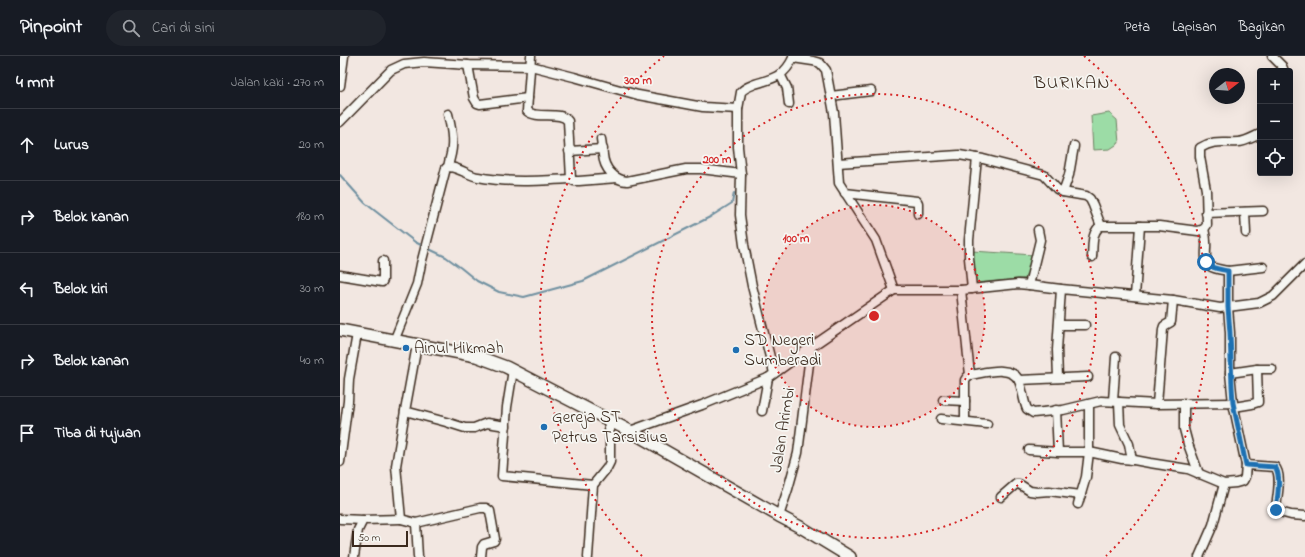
<!DOCTYPE html>
<html lang="id">
<head>
<meta charset="utf-8">
<style>
  body { margin:0; font-family:"Indie Flower",sans-serif; background:#20242c; color:#f1f3f6 }
  .controls { position:absolute; right:12px; top:12px; display:grid; overflow:hidden; border-radius:4px; box-shadow:0 4px 16px #0002 }
  .controls button { width:36px; height:36px; display:grid; place-items:center; padding:0; border:0; border-bottom:1px solid #363941; background:#171b24; color:#f1f3f6; font:20px sans-serif }
  .compass { position:absolute; left:869px; top:12px; width:36px; height:36px; border-radius:50%; background:#171b24; box-shadow:0 4px 16px #0002; rotate:73deg }
  .scale { position:absolute; left:12px; bottom:10px; width:56px; box-sizing:border-box; padding-left:4px; border:2px solid #3b2a1e; border-top:0; font-size:11px; line-height:14px; white-space:nowrap; color:#3b2a1e; -webkit-text-stroke:3px #f6f6f2; paint-order:stroke }
  .stop { position:absolute; width:12px; height:12px; margin:-9px; border:3px solid #1f6fb2; border-radius:50%; background:#fff }
  .stop.end { background:#1f6fb2; border-color:#fff; box-shadow:0 1px 4px #0008 }
  .list { margin:0; padding:0; list-style:none }
  h2 { display:flex; justify-content:space-between; align-items:center; height:52px; margin:0; padding:0 16px; font-size:17px }
  h2 small { font-size:13px; font-weight:400; color:#9ea1a6 }
  .list li { display:grid; grid-template-columns:26px 1fr auto; gap:12px; align-items:center; box-sizing:border-box; height:72px; padding:0 16px; border-top:1px solid #363941 }
  .list b { display:block; font-size:15px; white-space:nowrap }
  .list em { font-size:13px; font-style:normal; color:#9ea1a6 }
  .icon { flex:none; width:22px; height:22px; fill:none; stroke:currentColor; stroke-width:2; stroke-linecap:round; stroke-linejoin:round }
  .map { position:relative; flex:none; width:965px; height:501px; overflow:hidden }
  header { display:flex; align-items:center; gap:24px; box-sizing:border-box; height:56px; padding:0 20px; background:#171b24; border-bottom:1px solid #363941 }
  header strong { font-size:19px }
  nav { display:flex; gap:22px; margin-inline-start:auto; font-size:14px }
  .search { width:280px; height:36px; background:#20242c; display:flex; align-items:center; gap:10px; box-sizing:border-box; padding:0 14px; border-radius:22px; color:#9ea1a6; font-size:15px }
  main { display:flex }
  aside { flex:1; background:#171b24 }
  .map>svg:first-child { display:block }
  .green { fill:#9cdca6; stroke:#6c8362 }
  .lines { fill:none; stroke-linecap:round; stroke-linejoin:round }
  .stream { stroke:#7090a0; stroke-width:2 }
  .street-casing { stroke:#3b2a1e; stroke-width:11 }
  .secondary-casing { stroke:#3b2a1e; stroke-width:14 }
  .street { stroke:#f6f6f2; stroke-width:8 }
  .secondary { stroke:#f6f6f2; stroke-width:11 }
  .route { stroke:#1f6fb2; stroke-width:5 }
  .ring { fill:none; stroke:#d62828; stroke-width:2; stroke-dasharray:2 4 }
  .poi-dot { fill:#1f6fb2; stroke:#f6f6f2; stroke-width:1.5 }
  .labels { text-anchor:middle; dominant-baseline:central; stroke-width:3.5; stroke-linejoin:round; paint-order:stroke }
  .poi-label { font-size:17px; fill:#3b2a1e; stroke:#f6f6f2; text-anchor:start }
  .street-label { font-size:17px; fill:#3b2a1e; stroke:#f6f6f2 }
  .neighbourhood-label { font-size:18px; letter-spacing:1px; fill:#3b2a1e; stroke:#f6f6f2 }
  .centre { fill:#d62828; stroke:#f6f6f2; stroke-width:2 }
  .ring-label { font-size:12px; text-anchor:middle; font-weight:bold; fill:#d62828; stroke:#f6f6f2; stroke-width:3.5; stroke-linejoin:round; paint-order:stroke }
</style>
</head>
<body>
<header>
<strong>Pinpoint</strong>
<div class="search"><svg class="icon" aria-label="search" viewBox="0 0 24 24"><circle cx="10" cy="10" r="6"/><path d="M15 15l6 6"/></svg>Cari di sini</div>
<nav><a>Peta</a><a>Lapisan</a><a>Bagikan</a></nav>
</header>
<main>
<aside>
<h2>4 mnt<small>Jalan kaki · 270 m</small></h2>
<ul class="list">
<li><svg class="icon" aria-label="ahead" viewBox="0 0 24 24"><path d="M12 20V5M6 11l6-6 6 6"/></svg><div><b>Lurus</b></div><em>20 m</em></li>
<li><svg class="icon" aria-label="right" viewBox="0 0 24 24"><path d="M7 20v-9h11M14 6l5 5-5 5"/></svg><div><b>Belok kanan</b></div><em>180 m</em></li>
<li><svg class="icon" aria-label="left" viewBox="0 0 24 24"><path d="M17 20v-9H6M10 6l-5 5 5 5"/></svg><div><b>Belok kiri</b></div><em>30 m</em></li>
<li><svg class="icon" aria-label="right" viewBox="0 0 24 24"><path d="M7 20v-9h11M14 6l5 5-5 5"/></svg><div><b>Belok kanan</b></div><em>40 m</em></li>
<li><svg class="icon" aria-label="arrive" viewBox="0 0 24 24"><path d="M6 21V4h12l-3 4 3 4H6"/></svg><div><b>Tiba di tujuan</b></div></li>
</ul>
</aside>
<div class="map">
<svg width="965" height="501" viewBox="0 0 965 501">
  <rect width="100%" height="100%" fill="#f2e7e1"/>
  <filter id="ink" filterUnits="userSpaceOnUse"><feTurbulence type="fractalNoise" baseFrequency=".025" numOctaves="2"/><feDisplacementMap in="SourceGraphic" scale="8" xChannelSelector="R" yChannelSelector="G"/><feConvolveMatrix kernelMatrix="1 2 1 2 8 2 1 2 1" color-interpolation-filters="sRGB"/></filter>
  <g filter="url(#ink)">
    <g class="green">
      <polygon points="769,57 777,64 779,87 770,93 753,94 751,60"/>
      <polygon points="632,195 694,199 689,222 635,227"/>
    </g>
    <g class="lines">
      <g class="stream">
        <polyline points="0,119 25,147 75,186 83,190"/>
        <polyline points="87,192 106,201 121,212 137,225 159,236 184,241 243,225 370,161 392,147 394,137"/>
      </g>
      <g class="street-casing">
        <g id="street">
          <path d="M191,0L187,55C197,64 221,54 228,65L231,123"/>
          <polyline points="932,0 942,10 944,15"/>
          <polyline points="453,2 473,5 480,7 486,14 494,57 499,127 536,184 554,234"/>
          <polyline points="128,9 134,42 137,47 140,48 188,42"/>
          <polyline points="440,18 447,32 449,48"/>
          <polyline points="0,30 4,0"/>
          <polyline points="491,40 531,35"/>
          <polyline points="0,66 51,14 64,8 84,6 128,9 191,10 234,21 298,39 363,51 398,53"/>
          <path d="M261,83C262,88 262,93 263,99C264,112 274,124 287,125L346,113H361L401,118"/>
          <polyline points="229,95 263,93"/>
          <polyline points="498,107 619,99 643,103 704,119 717,133 723,136 746,140 750,143 753,149 761,170"/>
          <path d="M108,111C109,106 110,102 111,98C114,84 111,71 108,58"/>
          <polyline points="723,136 729,119 734,90"/>
          <polyline points="505,137 577,145 578,147 578,158"/>
          <polyline points="905,156 906,177"/>
          <polyline points="866,157 923,155"/>
          <path d="M864,173C865,177 866,181 866,186C867,193 863,204 870,210C874,213 883,214 888,215V251L890,277V317L893,347"/>
          <path d="M752,201C753,191 751,175 761,170H800"/>
          <polyline points="888,215 923,211"/>
          <polyline points="0,219 42,226 43,224 43,205"/>
          <polyline points="689,229 700,184 698,174"/>
          <polyline points="632,233 629,202 629,184 637,102"/>
          <path d="M621,234L630,319C644,317 672,308 679,325C683,334 683,344 687,353L693,357L723,354L761,345L817,348L893,347L906,409L905,421L903,425L896,427L884,428L848,413L810,407L794,404L782,403L749,396H718L689,394"/>
          <path d="M795,240L800,170H819L858,175L864,173L867,169L866,134L860,101V92C875,83 883,87 898,86C905,86 913,81 920,78"/>
          <polyline points="719,269 745,269"/>
          <path d="M54,285L77,228L81,208L106,112C114,108 129,120 138,121C169,127 199,125 231,123L234,125H239L277,122"/>
          <polyline points="77,289 65,355 56,410 61,463 76,467 78,501"/>
          <polyline points="173,314 167,351 162,420 253,429"/>
          <path d="M434,317L412,230L404,189L400,159L401,118L398,91V53L401,36C404,32 410,30 415,28C434,22 444,21 453,2V0"/>
          <polyline points="890,317 917,313 932,313"/>
          <polyline points="718,322 717,294 721,233"/>
          <polyline points="679,324 748,321"/>
          <polyline points="603,344 625,345"/>
          <polyline points="773,345 776,301"/>
          <polyline points="779,346 780,369 789,388 792,404"/>
          <polyline points="844,347 844,373 848,388 859,418"/>
          <polyline points="817,348 823,273 824,270 831,266 833,244"/>
          <polyline points="894,351 912,348 918,346 917,313"/>
          <polyline points="716,354 718,396"/>
          <polyline points="65,355 106,366 125,372 134,372 147,367 166,370"/>
          <polyline points="422,355 428,322"/>
          <polyline points="601,363 647,368"/>
          <polyline points="625,365 625,324 627,321 630,319"/>
          <polyline points="290,375 362,349 428,322 471,291 554,234 621,234 678,228 689,229 721,233 833,244 880,252 919,247 933,240 965,208"/>
          <polyline points="0,406 8,345 9,323 17,278"/>
          <path d="M906,409L935,411C943,420 936,443 936,455L951,459L965,460"/>
          <polyline points="661,441 676,428 679,428 690,435 697,436 709,435 741,439"/>
          <polyline points="738,448 746,421 749,396 749,348"/>
          <polyline points="439,460 448,433 458,397 471,291"/>
          <polyline points="0,463 23,464"/>
          <polyline points="76,467 140,452 146,452 150,455 155,483 154,485 144,488 142,491 141,501"/>
          <polyline points="14,501 18,474 23,464 61,463"/>
          <polyline points="248,501 253,429 267,412 270,406 270,380 268,364"/>
          <polyline points="859,501 873,469 884,428"/>
        </g>
      </g>
      <g class="secondary-casing">
        <polyline id="secondary" points="0,274 136,300 166,311 290,375 439,460 464,473 510,501"/>
      </g>
      <use href="#street" class="street"/>
      <use href="#secondary" class="secondary"/>
    </g>
  </g>
  <g class="lines" filter="url(#ink)">
    <path class="route" d="M866,206C871,213 880,213 888,215V251L890,277L892,330L893,347L906,409L935,411C942,419 937,443 936,454"/>
  </g>
  <circle cx="534" cy="260" r="111" fill="#d62828" fill-opacity=".12"/>
  <g class="ring">
    <circle cx="534" cy="260" r="111"/>
    <circle cx="534" cy="260" r="222"/>
    <path d="M302 500A334 334 0 0 1 324 0M744 0A334 334 0 0 1 766 500"/>
  </g>
  <g class="poi-dot">
    <circle cx="66" cy="292" r="4"/>
    <circle cx="396" cy="294" r="4"/>
    <circle cx="204" cy="371" r="4"/>
  </g>
  <g class="labels">
    <g class="poi-label">
      <text x="404" y="284">SD Negeri<tspan x="404" dy="20">Sumberadi</tspan></text>
      <text x="74" y="292">Ainul Hikmah</text>
      <text x="212" y="361">Gereja ST<tspan x="212" dy="20">Petrus Tarsisius</tspan></text>
    </g>
    <g class="street-label">
      <text transform="translate(443 374) rotate(-81)">Jalan Arimbi</text>
    </g>
    <g class="neighbourhood-label">
      <text x="732" y="28">BURIKAN</text>
    </g>
  </g>
  <circle cx="534" cy="260" r="6" class="centre"/>
  <g class="ring-label">
    <text x="298" y="28">300 m</text>
    <text x="377" y="107">200 m</text>
    <text x="456" y="186">100 m</text>
  </g>
</svg>
<div class="controls">
<button>+</button>
<button>−</button>
<button><svg class="icon" aria-label="locate" viewBox="0 0 24 24"><circle cx="12" cy="12" r="6"/><path d="M12 2v4M12 18v4M2 12h4M18 12h4"/></svg></button>
</div>
<svg class="compass" viewBox="-18 -18 36 36"><path d="M0-13l5 13h-10z" fill="#e53935"/><path d="M0 13l5-13h-10z" fill="#9ea1a6"/></svg>
<div class="scale">50 m</div>
<div class="stop" style="left:866px;top:206px"></div>
<div class="stop end" style="left:936px;top:454px"></div>
</div>
</main>
</body>
</html>
